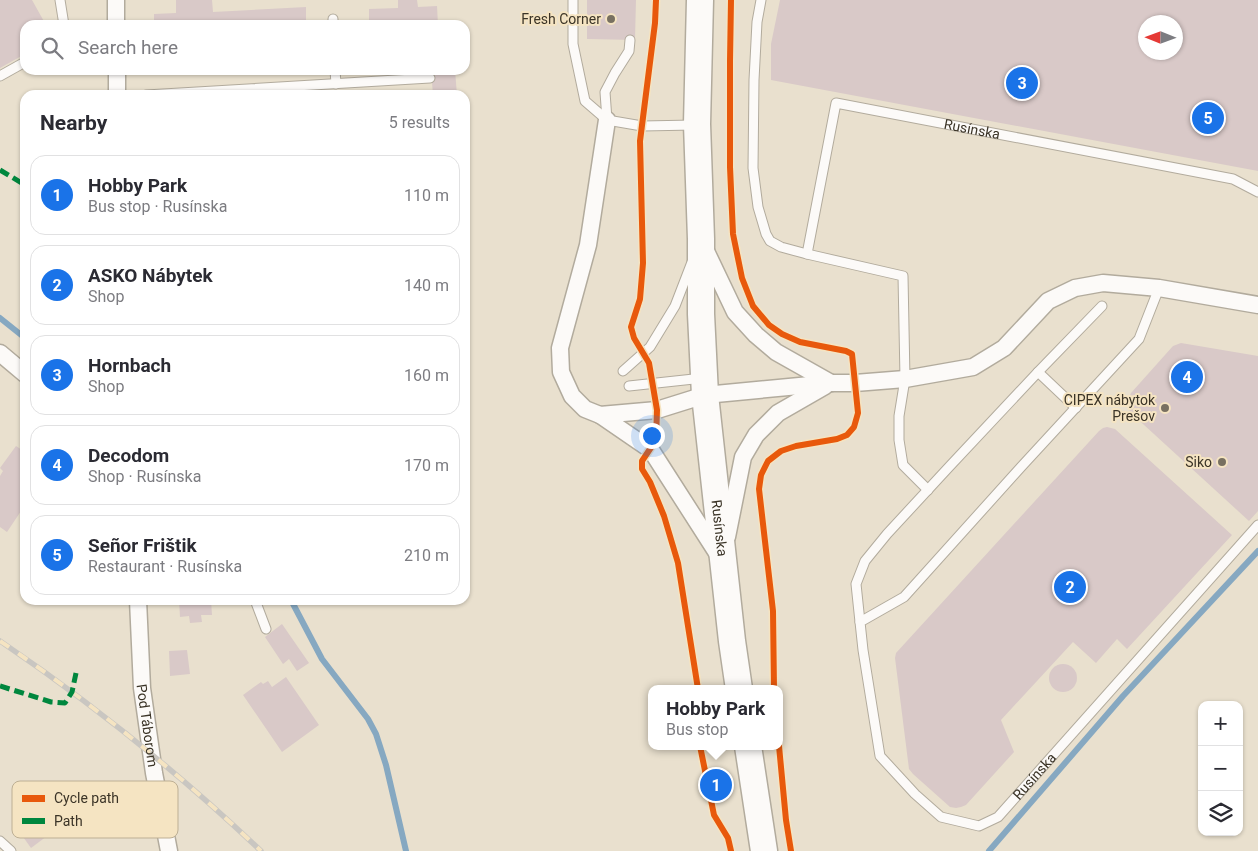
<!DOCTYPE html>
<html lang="en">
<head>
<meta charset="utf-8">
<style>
  body { margin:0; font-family:Roboto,sans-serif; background:#f2f2f3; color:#2b2b33 }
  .controls { position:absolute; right:15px; bottom:15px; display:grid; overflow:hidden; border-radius:10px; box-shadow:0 1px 4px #0004 }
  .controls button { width:45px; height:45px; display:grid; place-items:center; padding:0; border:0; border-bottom:1px solid #e1e1e2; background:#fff; color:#2b2b33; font:25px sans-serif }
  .compass { position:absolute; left:1138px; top:15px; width:45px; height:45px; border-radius:50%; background:#fff; box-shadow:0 1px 4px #0004; rotate:271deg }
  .you { position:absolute; left:651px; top:435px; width:18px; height:18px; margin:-12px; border:4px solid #fff; border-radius:50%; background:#1a73e8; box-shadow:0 0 0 8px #1a73e833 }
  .badge { display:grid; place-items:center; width:32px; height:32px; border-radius:50%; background:#1a73e8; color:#fff; font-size:16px; font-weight:700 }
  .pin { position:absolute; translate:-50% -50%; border:2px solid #fff; box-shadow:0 1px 5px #0006 }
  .popup { position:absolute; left:648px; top:685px; width:135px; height:65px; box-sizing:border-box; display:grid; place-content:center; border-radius:10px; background:#fff; filter:drop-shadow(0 1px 4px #0005); font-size:16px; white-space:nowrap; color:#7c7c81 }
  .popup b { font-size:19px; color:#2b2b33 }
  .popup::after { content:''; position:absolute; left:50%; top:100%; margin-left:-10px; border:10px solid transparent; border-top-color:#fff }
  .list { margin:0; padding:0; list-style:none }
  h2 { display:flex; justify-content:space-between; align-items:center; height:65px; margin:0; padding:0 20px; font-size:21px }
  h2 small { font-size:16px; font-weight:400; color:#7c7c81 }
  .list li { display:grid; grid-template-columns:32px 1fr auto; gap:15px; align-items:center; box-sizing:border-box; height:80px; margin:0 10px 10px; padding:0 10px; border:1px solid #e1e1e2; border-radius:15px }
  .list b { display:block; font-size:19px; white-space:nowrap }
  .list p { margin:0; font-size:16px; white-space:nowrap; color:#7c7c81 }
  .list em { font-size:16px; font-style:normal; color:#7c7c81 }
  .icon { flex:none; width:28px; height:28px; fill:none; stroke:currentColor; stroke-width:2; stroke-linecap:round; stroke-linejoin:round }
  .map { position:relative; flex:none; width:1258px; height:851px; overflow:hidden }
  .search { position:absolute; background:#fff; box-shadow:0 1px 4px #0004; left:20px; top:20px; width:450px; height:55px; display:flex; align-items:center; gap:12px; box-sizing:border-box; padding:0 18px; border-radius:15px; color:#7c7c81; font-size:19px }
  .panel { position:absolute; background:#fff; box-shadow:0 1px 4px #0004; left:20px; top:90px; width:450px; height:515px; border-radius:15px }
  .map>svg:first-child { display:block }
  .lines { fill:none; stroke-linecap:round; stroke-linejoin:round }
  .stream { stroke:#86a8c1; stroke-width:6 }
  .building { fill:#d9c9c8; fill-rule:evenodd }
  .lane-casing { stroke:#b2ab9d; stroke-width:11 }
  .street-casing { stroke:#b2ab9d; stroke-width:19 }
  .primary-casing { stroke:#b2ab9d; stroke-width:29 }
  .lane { stroke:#fcfaf8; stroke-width:9 }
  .street { stroke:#fcfaf8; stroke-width:16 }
  .primary { stroke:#fcfaf8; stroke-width:26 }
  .rail-casing { stroke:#c9c6c1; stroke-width:5.5 }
  .rail { stroke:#f5e4c2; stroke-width:4; stroke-dasharray:11; stroke-linecap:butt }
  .quiet { stroke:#00873e; stroke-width:5; stroke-dasharray:10 5; stroke-linecap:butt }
  .cycleway-casing { stroke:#f5e4c2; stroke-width:9 }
  .cycleway { stroke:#e8590c; stroke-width:6 }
  .poi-dot { fill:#787061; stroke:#f5e4c2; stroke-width:2 }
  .labels { text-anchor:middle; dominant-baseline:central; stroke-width:4; stroke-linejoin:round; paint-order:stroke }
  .poi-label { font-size:14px; fill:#3b3427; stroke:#f5e4c2; text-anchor:end }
  .street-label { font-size:14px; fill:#3b3427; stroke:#f5e4c2 }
  .key { fill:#f5e4c2; stroke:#bdaf94; stroke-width:1 }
  .key-label { font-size:14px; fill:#3b3427 }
</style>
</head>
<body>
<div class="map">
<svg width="1258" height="851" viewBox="0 0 1258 851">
  <rect width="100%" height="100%" fill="#e9e0ce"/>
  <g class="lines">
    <g class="stream">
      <polyline points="0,318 25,338"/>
      <polyline points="291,600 322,659 368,719 376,734 386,765 406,851"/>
      <polyline points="989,851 1123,696 1258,551"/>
    </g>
  </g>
  <g class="building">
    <polygon points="0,0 32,0 46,25 25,25 25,54 0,68"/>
    <polygon points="176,0 212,0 213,12 306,7 306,25 154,25 154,14 176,13"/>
    <polygon points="398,0 417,0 418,7 437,6 438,25 369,25 369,9 398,8"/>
    <polygon points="587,0 636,0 635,40 587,39"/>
    <path d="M780,0H1258V171L771,80V44ZM1146,22H1176V52H1146Z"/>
    <polygon points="431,70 455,70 457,95 433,95"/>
    <polygon points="1181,343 1258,356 1258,511 1249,521 1131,413 1129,409 1128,401 1131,393 1173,346"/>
    <polygon points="1107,427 1115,429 1232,535 1127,649 1117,639 1096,663 1073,642 1001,720 1014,752 966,805 961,807 956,808 950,807 913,774 909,769 895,658 896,653 1099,431 1103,428"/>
    <polygon points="16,446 25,452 25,505 7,532 0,527 0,476 3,471 0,468"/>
    <polygon points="179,600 211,600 212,615 201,615 202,622 190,623 189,616 180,617"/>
    <polygon points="282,624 309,663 297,671 289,659 283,664 265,637"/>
    <polygon points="187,650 190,674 170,676 169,651"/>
    <circle cx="1063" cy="678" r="14"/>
    <polygon points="286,677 319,725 282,752 243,695 261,682 263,684 268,681 272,687"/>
    <polygon points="36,813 51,833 31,848 16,827"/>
  </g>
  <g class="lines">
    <g class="lane-casing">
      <g id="lane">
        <polyline points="60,0 64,25"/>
        <polyline points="573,0 573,44 585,101 607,120 642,126 694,125"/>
        <polyline points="761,0 757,22 754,80 753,168 758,207 766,234 770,241 781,247 807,254"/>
        <polyline points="333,19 333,25"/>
        <polyline points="335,70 336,84"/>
        <polyline points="0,76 25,62"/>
        <polyline points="146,95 430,78"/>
        <polyline points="607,120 605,92 615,73 629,51 630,40"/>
        <path id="s1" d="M1159,288L1139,339L1021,467L904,597L860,622L863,650L880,756L915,794L941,817L979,826L998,817L1258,525"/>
        <polyline points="623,371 650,347 675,306 692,262"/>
        <polyline points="1038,372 1076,408"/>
        <polyline points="629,386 703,378"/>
        <path id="s2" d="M928,490L903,465L899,440V416L905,379L903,276L807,254L836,103L1233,179L1258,192"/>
        <polyline points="255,600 266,629"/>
        <polyline points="860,622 856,584 865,561 887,534 948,468 1038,372 1102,306"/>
        <polyline points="0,841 11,851"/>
      </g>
    </g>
    <g class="street-casing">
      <g id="street">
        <polyline points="116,0 116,25"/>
        <polyline points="117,70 117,95"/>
        <polyline points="607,120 588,245 560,348 561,372 572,396 585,409 600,415 657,410 705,395 831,383 855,383 905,379 973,367 1004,348 1048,301 1075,288 1103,283 1159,288 1258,305"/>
        <polyline points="705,249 735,312 756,335 776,352 831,383"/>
        <polyline points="0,353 25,374"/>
        <polyline points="600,415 651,450 719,556"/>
        <polyline points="727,537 743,457 756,435 778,413 825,386"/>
        <path id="s3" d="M138,600L142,688L154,773L169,851"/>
      </g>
    </g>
    <g class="primary-casing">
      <g id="primary">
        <path id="s4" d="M700,0L697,124L701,239V314L705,395L732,641L739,689"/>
        <polyline points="748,746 764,851"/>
      </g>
    </g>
    <use href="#lane" class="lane"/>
    <use href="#street" class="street"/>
    <use href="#primary" class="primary"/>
    <g class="rail-casing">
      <path id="rail" d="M0,641C93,704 180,774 261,851"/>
    </g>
    <use href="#rail" class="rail"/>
    <g class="quiet">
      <polyline points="0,170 25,185"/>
      <polyline points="0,686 51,702 65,703 72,692 76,673"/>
    </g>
    <g class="cycleway-casing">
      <g id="cycleway">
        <polyline points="656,0 655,23 640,141 643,263 640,299 631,327 634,338 649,363 657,410 656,440 642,461 642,469 650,482 664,516 678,563 698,689"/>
        <polyline points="731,0 730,61 730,167 733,234 742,278 753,306 769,325 782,334 800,342 846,351 852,354 858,413 854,427 847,435 837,439 796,446 781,451 768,461 761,475 759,489 773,611 774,689"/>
        <polyline points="700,746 714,815 728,838 731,851"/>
        <polyline points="779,746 786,820 791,851"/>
      </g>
    </g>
    <use href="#cycleway" class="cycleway"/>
  </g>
  <g class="poi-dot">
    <circle cx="611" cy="19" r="5"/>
    <circle cx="1165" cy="408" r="5"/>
    <circle cx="1222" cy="462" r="5"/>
  </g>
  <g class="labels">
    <g class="poi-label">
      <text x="601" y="19">Fresh Corner</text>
      <text x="1155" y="400">CIPEX nábytok<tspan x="1155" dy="16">Prešov</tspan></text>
      <text x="1212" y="462">Siko</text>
    </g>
    <g class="street-label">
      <text stroke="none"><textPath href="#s2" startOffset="616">Rusínska</textPath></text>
      <text stroke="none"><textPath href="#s4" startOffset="529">Rusínska</textPath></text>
      <text stroke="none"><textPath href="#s3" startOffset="126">Pod Táborom</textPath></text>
      <text stroke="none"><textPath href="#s1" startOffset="791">Rusínska</textPath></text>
    </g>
  </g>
  <rect x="12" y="781" width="166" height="57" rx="8" class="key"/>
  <rect x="22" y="795" width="23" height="7" fill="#e8590c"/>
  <rect x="22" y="818" width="23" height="6" fill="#00873e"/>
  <g class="key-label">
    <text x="54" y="803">Cycle path</text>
    <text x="54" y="826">Path</text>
  </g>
</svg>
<div class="controls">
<button>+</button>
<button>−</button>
<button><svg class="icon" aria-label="layers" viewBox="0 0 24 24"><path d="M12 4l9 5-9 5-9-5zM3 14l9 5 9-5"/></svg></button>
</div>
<svg class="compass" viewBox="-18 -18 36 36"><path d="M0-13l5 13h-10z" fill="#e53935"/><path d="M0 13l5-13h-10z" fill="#7c7c81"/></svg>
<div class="you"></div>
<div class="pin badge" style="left:716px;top:785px">1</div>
<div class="popup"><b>Hobby Park</b>Bus stop</div>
<div class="pin badge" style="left:1070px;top:587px">2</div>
<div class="pin badge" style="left:1022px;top:83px">3</div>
<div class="pin badge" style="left:1187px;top:377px">4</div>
<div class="pin badge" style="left:1208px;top:118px">5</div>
<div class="search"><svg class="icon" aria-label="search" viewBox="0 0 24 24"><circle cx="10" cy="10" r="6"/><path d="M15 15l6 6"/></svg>Search here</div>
<section class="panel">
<h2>Nearby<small>5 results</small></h2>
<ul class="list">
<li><span class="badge">1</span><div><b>Hobby Park</b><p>Bus stop · Rusínska</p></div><em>110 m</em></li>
<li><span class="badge">2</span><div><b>ASKO Nábytek</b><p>Shop</p></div><em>140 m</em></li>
<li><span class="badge">3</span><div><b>Hornbach</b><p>Shop</p></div><em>160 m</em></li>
<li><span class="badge">4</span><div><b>Decodom</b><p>Shop · Rusínska</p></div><em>170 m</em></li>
<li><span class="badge">5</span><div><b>Señor Frištik</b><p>Restaurant · Rusínska</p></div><em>210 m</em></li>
</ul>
</section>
</div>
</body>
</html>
